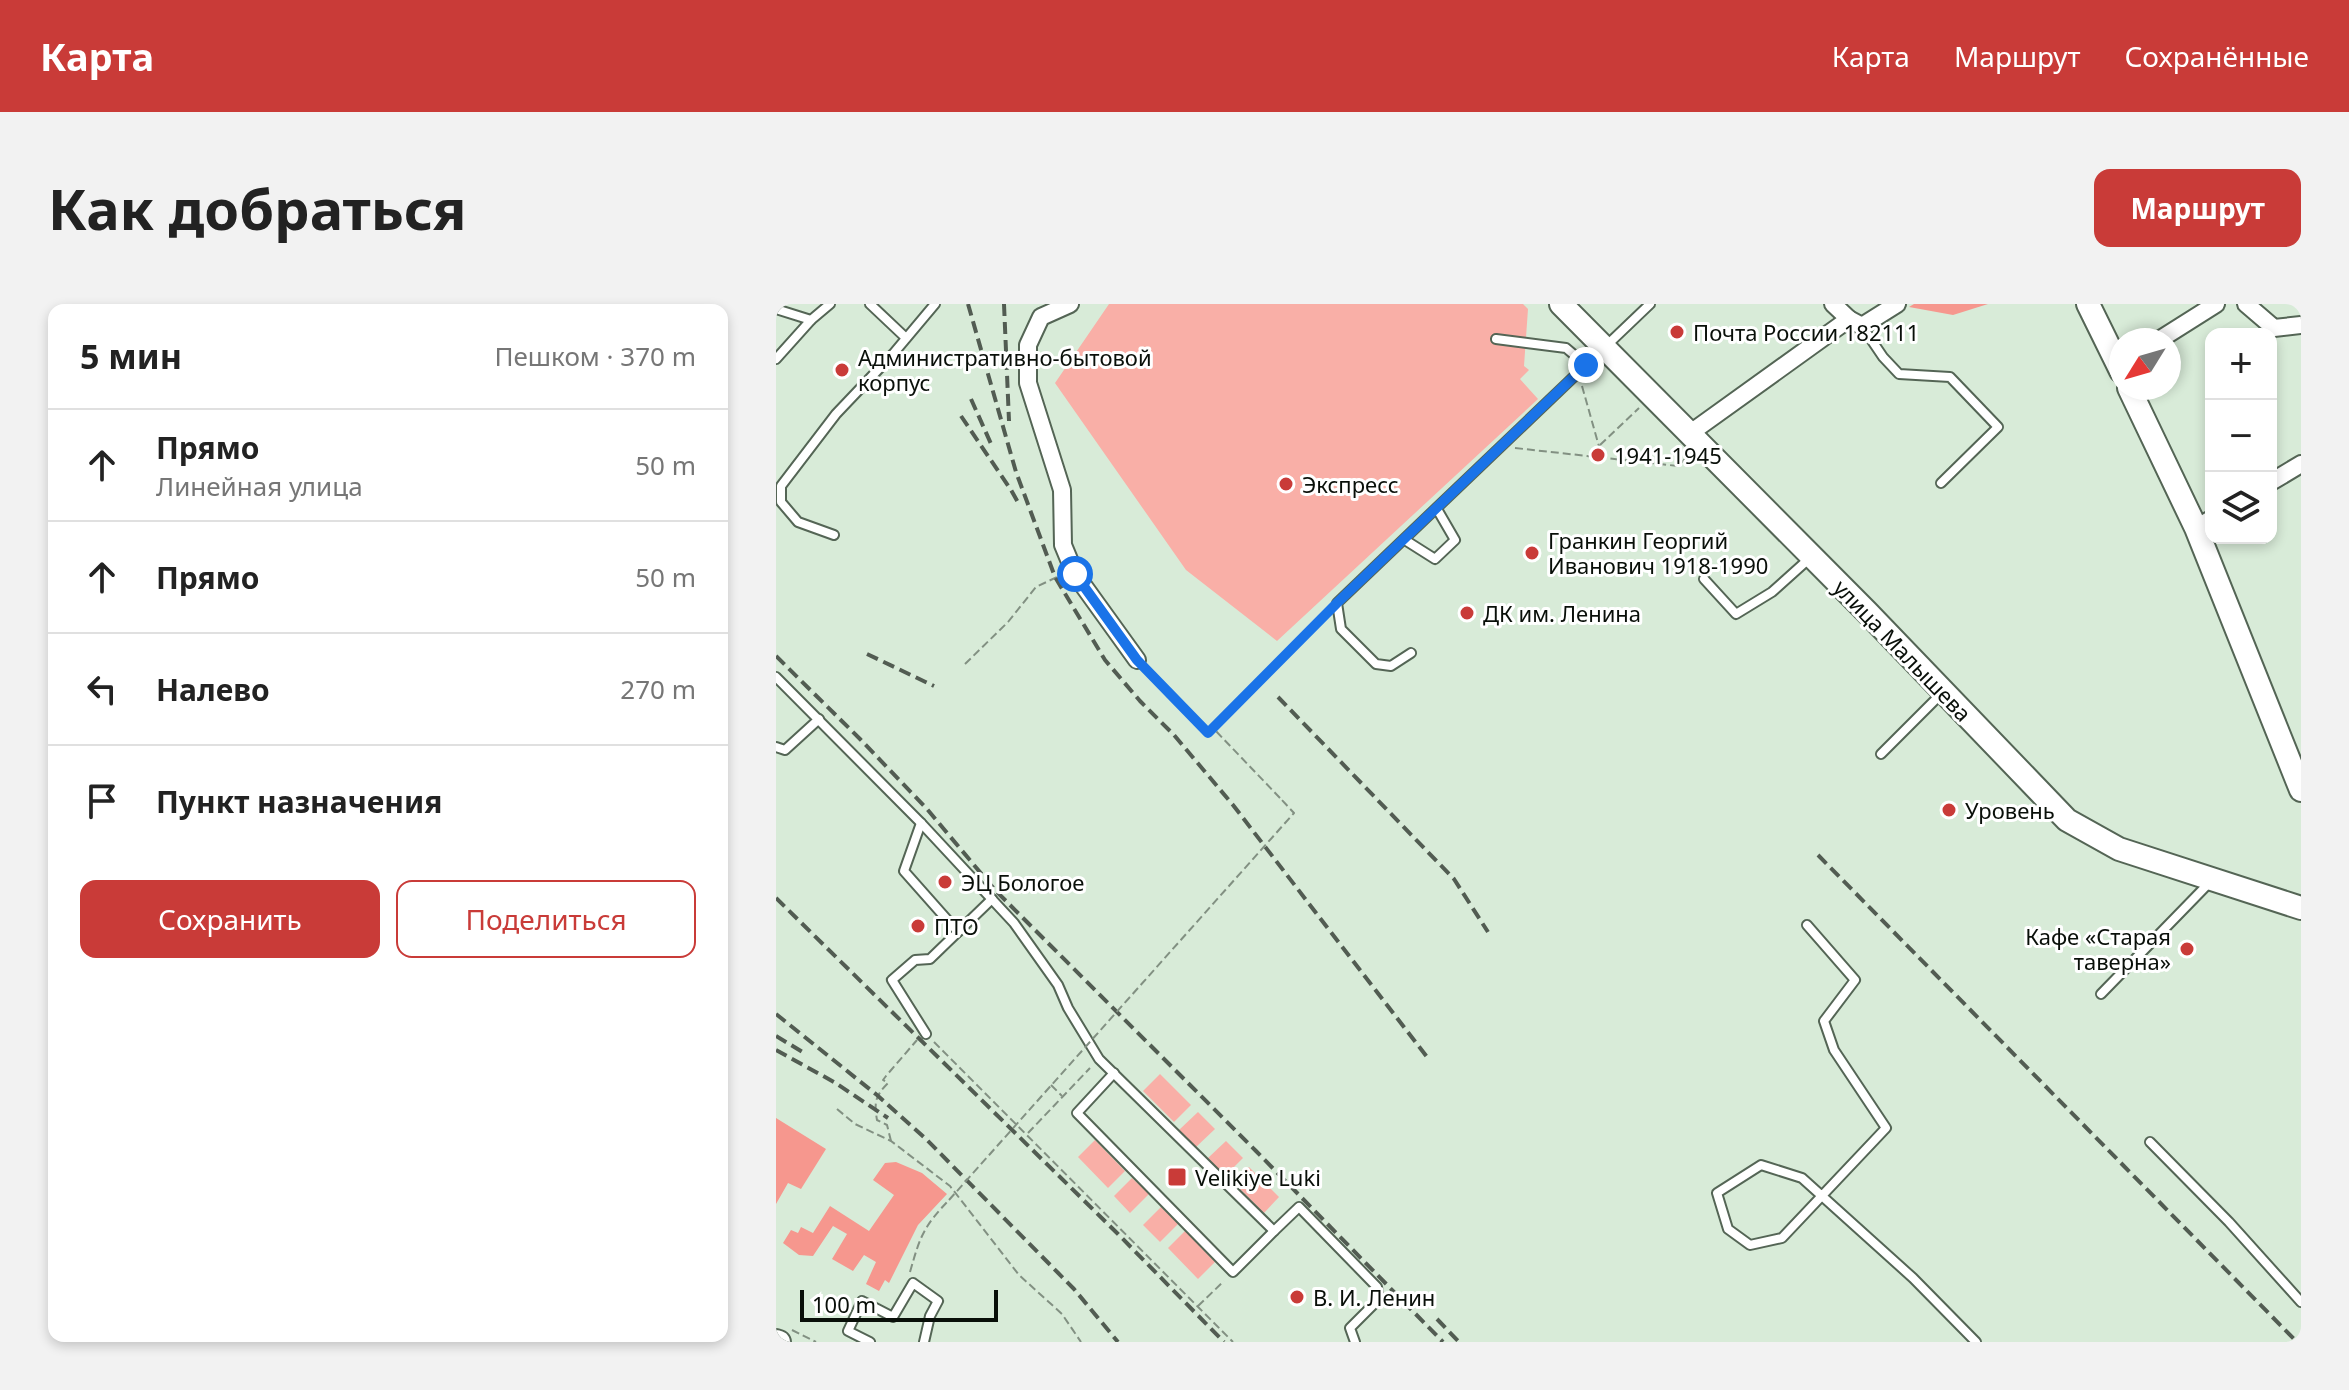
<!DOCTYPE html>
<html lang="ru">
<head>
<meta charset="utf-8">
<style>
  body { margin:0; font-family:"Noto Sans",sans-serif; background:#f2f2f2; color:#222 }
  .controls { position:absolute; right:24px; top:24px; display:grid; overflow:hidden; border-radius:16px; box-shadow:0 4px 12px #0003 }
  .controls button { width:72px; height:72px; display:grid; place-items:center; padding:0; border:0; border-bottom:2px solid #e0e0e0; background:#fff; color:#222; font:40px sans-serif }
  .compass { position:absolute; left:1333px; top:24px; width:72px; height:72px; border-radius:50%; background:#fff; box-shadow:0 4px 12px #0003; rotate:233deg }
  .scale { position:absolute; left:24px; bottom:20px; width:198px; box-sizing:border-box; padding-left:8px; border:4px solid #090f09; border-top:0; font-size:22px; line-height:28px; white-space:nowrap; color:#090f09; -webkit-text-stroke:6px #fff; paint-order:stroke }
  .stop { position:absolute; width:24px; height:24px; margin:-18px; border:6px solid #1a73e8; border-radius:50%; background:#fff }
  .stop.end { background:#1a73e8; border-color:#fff; box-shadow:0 2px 8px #0008 }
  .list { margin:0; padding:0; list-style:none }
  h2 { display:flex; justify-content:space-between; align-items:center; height:104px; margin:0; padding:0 32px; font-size:34px }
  h2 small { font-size:26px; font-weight:400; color:#767676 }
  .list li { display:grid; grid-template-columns:52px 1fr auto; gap:24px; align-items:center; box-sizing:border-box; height:112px; padding:0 32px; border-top:2px solid #e0e0e0 }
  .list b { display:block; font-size:30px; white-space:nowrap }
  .list p { margin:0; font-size:26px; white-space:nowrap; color:#767676 }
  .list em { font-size:26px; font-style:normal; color:#767676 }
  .actions { display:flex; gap:16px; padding:24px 32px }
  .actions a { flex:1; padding:18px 0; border:2px solid #c93b38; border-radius:16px; text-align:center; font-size:28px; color:#c93b38 }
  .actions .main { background:#c93b38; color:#fff }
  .icon { flex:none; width:44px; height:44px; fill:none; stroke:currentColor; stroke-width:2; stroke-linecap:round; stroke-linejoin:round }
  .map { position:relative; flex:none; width:1525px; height:1038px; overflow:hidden; border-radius:16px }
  header { display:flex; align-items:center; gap:48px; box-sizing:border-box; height:112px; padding:0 40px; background:#c93b38; color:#fff }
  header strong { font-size:38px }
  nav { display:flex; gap:44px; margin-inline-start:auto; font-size:28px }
  .intro { display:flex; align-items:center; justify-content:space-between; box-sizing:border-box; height:192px; padding:0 48px }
  h1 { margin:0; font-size:56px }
  .button { padding:20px 36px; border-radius:16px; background:#c93b38; color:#fff; font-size:28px; font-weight:700 }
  main { display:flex; gap:48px; padding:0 48px }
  aside { flex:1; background:#fff; border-radius:16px; box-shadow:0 4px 12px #0003 }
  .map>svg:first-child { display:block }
  .green { fill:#f9afa7 }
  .forest { fill:#f6978e }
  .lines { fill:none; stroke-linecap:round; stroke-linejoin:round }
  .lane-casing { stroke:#546555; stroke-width:12 }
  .street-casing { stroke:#546555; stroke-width:20 }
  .secondary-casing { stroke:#546555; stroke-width:26 }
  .path { stroke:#829082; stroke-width:2; stroke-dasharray:8 4; stroke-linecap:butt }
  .lane { stroke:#fff; stroke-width:8 }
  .street { stroke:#fff; stroke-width:16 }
  .secondary { stroke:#fff; stroke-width:22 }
  .rail { stroke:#525c52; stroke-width:4; stroke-dasharray:12 6; stroke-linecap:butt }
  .path-bridge { stroke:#829082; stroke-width:2; stroke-dasharray:8 4; stroke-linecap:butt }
  .route { stroke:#1a73e8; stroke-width:10 }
  .poi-dot { fill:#c93b38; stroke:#fff; stroke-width:3 }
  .labels { text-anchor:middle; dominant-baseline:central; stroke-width:6; stroke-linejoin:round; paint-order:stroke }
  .poi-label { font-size:22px; fill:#090f09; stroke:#fff; text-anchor:start }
  .street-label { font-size:22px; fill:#090f09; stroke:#fff }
</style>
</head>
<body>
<header>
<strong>Карта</strong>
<nav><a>Карта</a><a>Маршрут</a><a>Сохранённые</a></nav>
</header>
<div class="intro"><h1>Как добраться</h1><a class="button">Маршрут</a></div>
<main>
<aside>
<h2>5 мин<small>Пешком · 370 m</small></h2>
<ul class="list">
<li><svg class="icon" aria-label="ahead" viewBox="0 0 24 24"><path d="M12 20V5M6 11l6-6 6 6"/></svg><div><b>Прямо</b><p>Линейная улица</p></div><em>50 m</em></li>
<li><svg class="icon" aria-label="ahead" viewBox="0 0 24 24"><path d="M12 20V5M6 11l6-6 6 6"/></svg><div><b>Прямо</b></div><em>50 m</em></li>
<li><svg class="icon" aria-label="left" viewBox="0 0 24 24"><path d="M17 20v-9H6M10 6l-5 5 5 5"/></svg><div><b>Налево</b></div><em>270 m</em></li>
<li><svg class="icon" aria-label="arrive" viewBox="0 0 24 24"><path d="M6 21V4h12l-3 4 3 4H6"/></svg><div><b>Пункт назначения</b></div></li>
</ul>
<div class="actions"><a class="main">Сохранить</a><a>Поделиться</a></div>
</aside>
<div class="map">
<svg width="1525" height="1038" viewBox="0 0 1525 1038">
  <rect width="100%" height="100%" fill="#d8ebd8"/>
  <g class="green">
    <polygon points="333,0 747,0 752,5 748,62 753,66 744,75 762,95 501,337 410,266 279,79"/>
    <polygon points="384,770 415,801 398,818 367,787"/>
    <polygon points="422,808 439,825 420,843 403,826"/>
    <polygon points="319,836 349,867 332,884 302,853"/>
    <polygon points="450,837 467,854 449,872 432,854"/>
    <polygon points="473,863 503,893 488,909 457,878"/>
    <polygon points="356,874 373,890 354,909 338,892"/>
    <polygon points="385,903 402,920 384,938 367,921"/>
    <polygon points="409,927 439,958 422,975 392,944"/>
  </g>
  <g class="forest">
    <polygon points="1138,0 1212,0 1177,11 1133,3"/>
    <polygon points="0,814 50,845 25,885 12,879 0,900"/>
    <polygon points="120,858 146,869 171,890 142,921 113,979 109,976 103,987 90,980 100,958 88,951 77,967 56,955 71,930 57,922 37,952 23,951 7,939 15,926 22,929 25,923 37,929 54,902 93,927 118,891 97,876 109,859"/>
  </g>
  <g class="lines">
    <g class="lane-casing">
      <g id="lane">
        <polyline points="94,0 130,34"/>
        <polyline points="0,5 35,16"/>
        <polyline points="1086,22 1107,53 1123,70 1174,73 1222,123 1165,179"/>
        <polyline points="720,35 790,44 810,61"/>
        <polyline points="0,55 35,16 54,0"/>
        <polyline points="58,231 22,218 5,198 5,182 60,110 117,50 159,0"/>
        <polyline points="629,236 659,255 679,236 661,205"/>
        <polyline points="928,275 960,310 996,288 1035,253"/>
        <polyline points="635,349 615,362 600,360 565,325 561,299 874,0"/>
        <polyline points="0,373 145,519 238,619 282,681 292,704 323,755 498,927 523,903 601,983 603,995 574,1024 579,1038"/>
        <polyline points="0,443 9,446 43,415"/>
        <polyline points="1105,450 1167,388"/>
        <polyline points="145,519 128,567 182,628"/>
        <polyline points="1031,621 1079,676 1048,717 1058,746 1110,824 1006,934 974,941 952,925 941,889 985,861 1026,874 1137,974 1200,1038"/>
        <polyline points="1325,690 1435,577"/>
        <polyline points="150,730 116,676 139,656 154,655 216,595"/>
        <polyline points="338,769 301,809 457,968 498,927"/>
        <polyline points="1374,838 1453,918 1525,998"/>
        <polyline points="94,1038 72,1027 86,997 117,1013 137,979 162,997 154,1012 148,1038"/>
      </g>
    </g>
    <g class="street-casing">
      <g id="street">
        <polyline points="294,0 265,13 252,41 252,79 286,186 287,241 299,270 361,356"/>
        <polyline points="1057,0 1073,15 1086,22 1121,0"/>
        <polyline points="1470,0 1498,24 1525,21"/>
        <polyline points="1383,36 1440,0"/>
        <polyline points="913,130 1073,15"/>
        <polyline points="1495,178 1525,160"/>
        <polyline points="1420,224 1435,215"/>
      </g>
    </g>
    <g class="secondary-casing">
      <g id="secondary">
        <polyline points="785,0 1091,308 1291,516 1343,545 1525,604"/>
        <polyline points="1312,0 1345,67"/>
        <polyline points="1353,84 1420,224 1525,486"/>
        <polyline points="0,1037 3,1038"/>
      </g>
    </g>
    <g class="path">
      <polyline points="806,82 826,153"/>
      <polyline points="824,141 863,104"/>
      <polyline points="739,144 902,162 911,153"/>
      <polyline points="189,360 232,318 260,283 283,272"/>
      <polyline points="371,365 432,429 436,425"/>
      <polyline points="504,494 437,424 552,309"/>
      <polyline points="158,738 457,1038"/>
      <polyline points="275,781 286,792"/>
      <polyline points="61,805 79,820 115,837 174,882 243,971 286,1010 305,1038"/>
      <polyline points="252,829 314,764"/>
      <path d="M115,837L111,821L101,816C98,799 99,792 112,779L107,776L110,772L141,736"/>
      <path d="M134,968C144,933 147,923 173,896"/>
      <polyline points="422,1002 448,977"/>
      <polyline points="16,1026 40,1038"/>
    </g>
    <use href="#lane" class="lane"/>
    <use href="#street" class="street"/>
    <use href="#secondary" class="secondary"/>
    <g class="rail">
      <polyline points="192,0 240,168 279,273 329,356 364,397 398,431 457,501 651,753"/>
      <polyline points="228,0 233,117"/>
      <polyline points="195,95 216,142"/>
      <polyline points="185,112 235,186 244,202"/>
      <polyline points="91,350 158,382"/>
      <polyline points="0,352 84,435 151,505 219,586 480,847 667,1038"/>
      <polyline points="502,393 678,575 712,628"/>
      <polyline points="1042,551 1521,1038"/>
      <polyline points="0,594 342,930 448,1038"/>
      <polyline points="0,710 101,791 150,835 298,985 342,1038"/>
      <polyline points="0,732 30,750"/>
      <polyline points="0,746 58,778 112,814"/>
      <polyline points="661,1015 683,1038"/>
    </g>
    <polyline class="path-bridge" points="173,896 518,509 504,494"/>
  </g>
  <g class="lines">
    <polyline class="route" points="299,270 361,356 432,429 561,299 810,61"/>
  </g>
  <g class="poi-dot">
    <circle cx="901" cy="28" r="8"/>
    <circle cx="66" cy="66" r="8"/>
    <circle cx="822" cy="151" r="8"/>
    <circle cx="510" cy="180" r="8"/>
    <circle cx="756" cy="249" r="8"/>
    <circle cx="691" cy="309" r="8"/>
    <circle cx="1173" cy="506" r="8"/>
    <circle cx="169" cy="578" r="8"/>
    <circle cx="142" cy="622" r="8"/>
    <circle cx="1411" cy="645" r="8"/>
    <rect x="391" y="863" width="20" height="20" rx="4"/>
    <circle cx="521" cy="993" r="8"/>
  </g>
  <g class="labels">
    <g class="poi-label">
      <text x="917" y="28">Почта России 182111</text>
      <text x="82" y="53">Административно-бытовой<tspan x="82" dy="25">корпус</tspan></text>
      <text x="838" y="151">1941-1945</text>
      <text x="526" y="180">Экспресс</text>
      <text x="772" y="236">Гранкин Георгий<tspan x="772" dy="25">Иванович 1918-1990</tspan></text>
      <text x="707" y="309">ДК им. Ленина</text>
      <text x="1189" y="506">Уровень</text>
      <text x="185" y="578">ЭЦ Бологое</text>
      <text x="158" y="622">ПТО</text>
      <text x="1395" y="632" text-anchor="end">Кафе «Старая<tspan x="1395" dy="25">таверна»</tspan></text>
      <text x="419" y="873">Velikiye Luki</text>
      <text x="537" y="993">В. И. Ленин</text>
    </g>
    <g class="street-label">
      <text transform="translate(1127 346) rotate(46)">улица Малышева</text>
    </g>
  </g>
</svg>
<div class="controls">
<button>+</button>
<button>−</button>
<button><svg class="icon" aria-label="layers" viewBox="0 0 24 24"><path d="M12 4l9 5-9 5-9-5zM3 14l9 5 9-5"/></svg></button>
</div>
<svg class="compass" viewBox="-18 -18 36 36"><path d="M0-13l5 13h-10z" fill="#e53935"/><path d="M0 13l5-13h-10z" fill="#767676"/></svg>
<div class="scale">100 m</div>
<div class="stop" style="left:299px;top:270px"></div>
<div class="stop end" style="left:810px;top:61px"></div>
</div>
</main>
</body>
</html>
